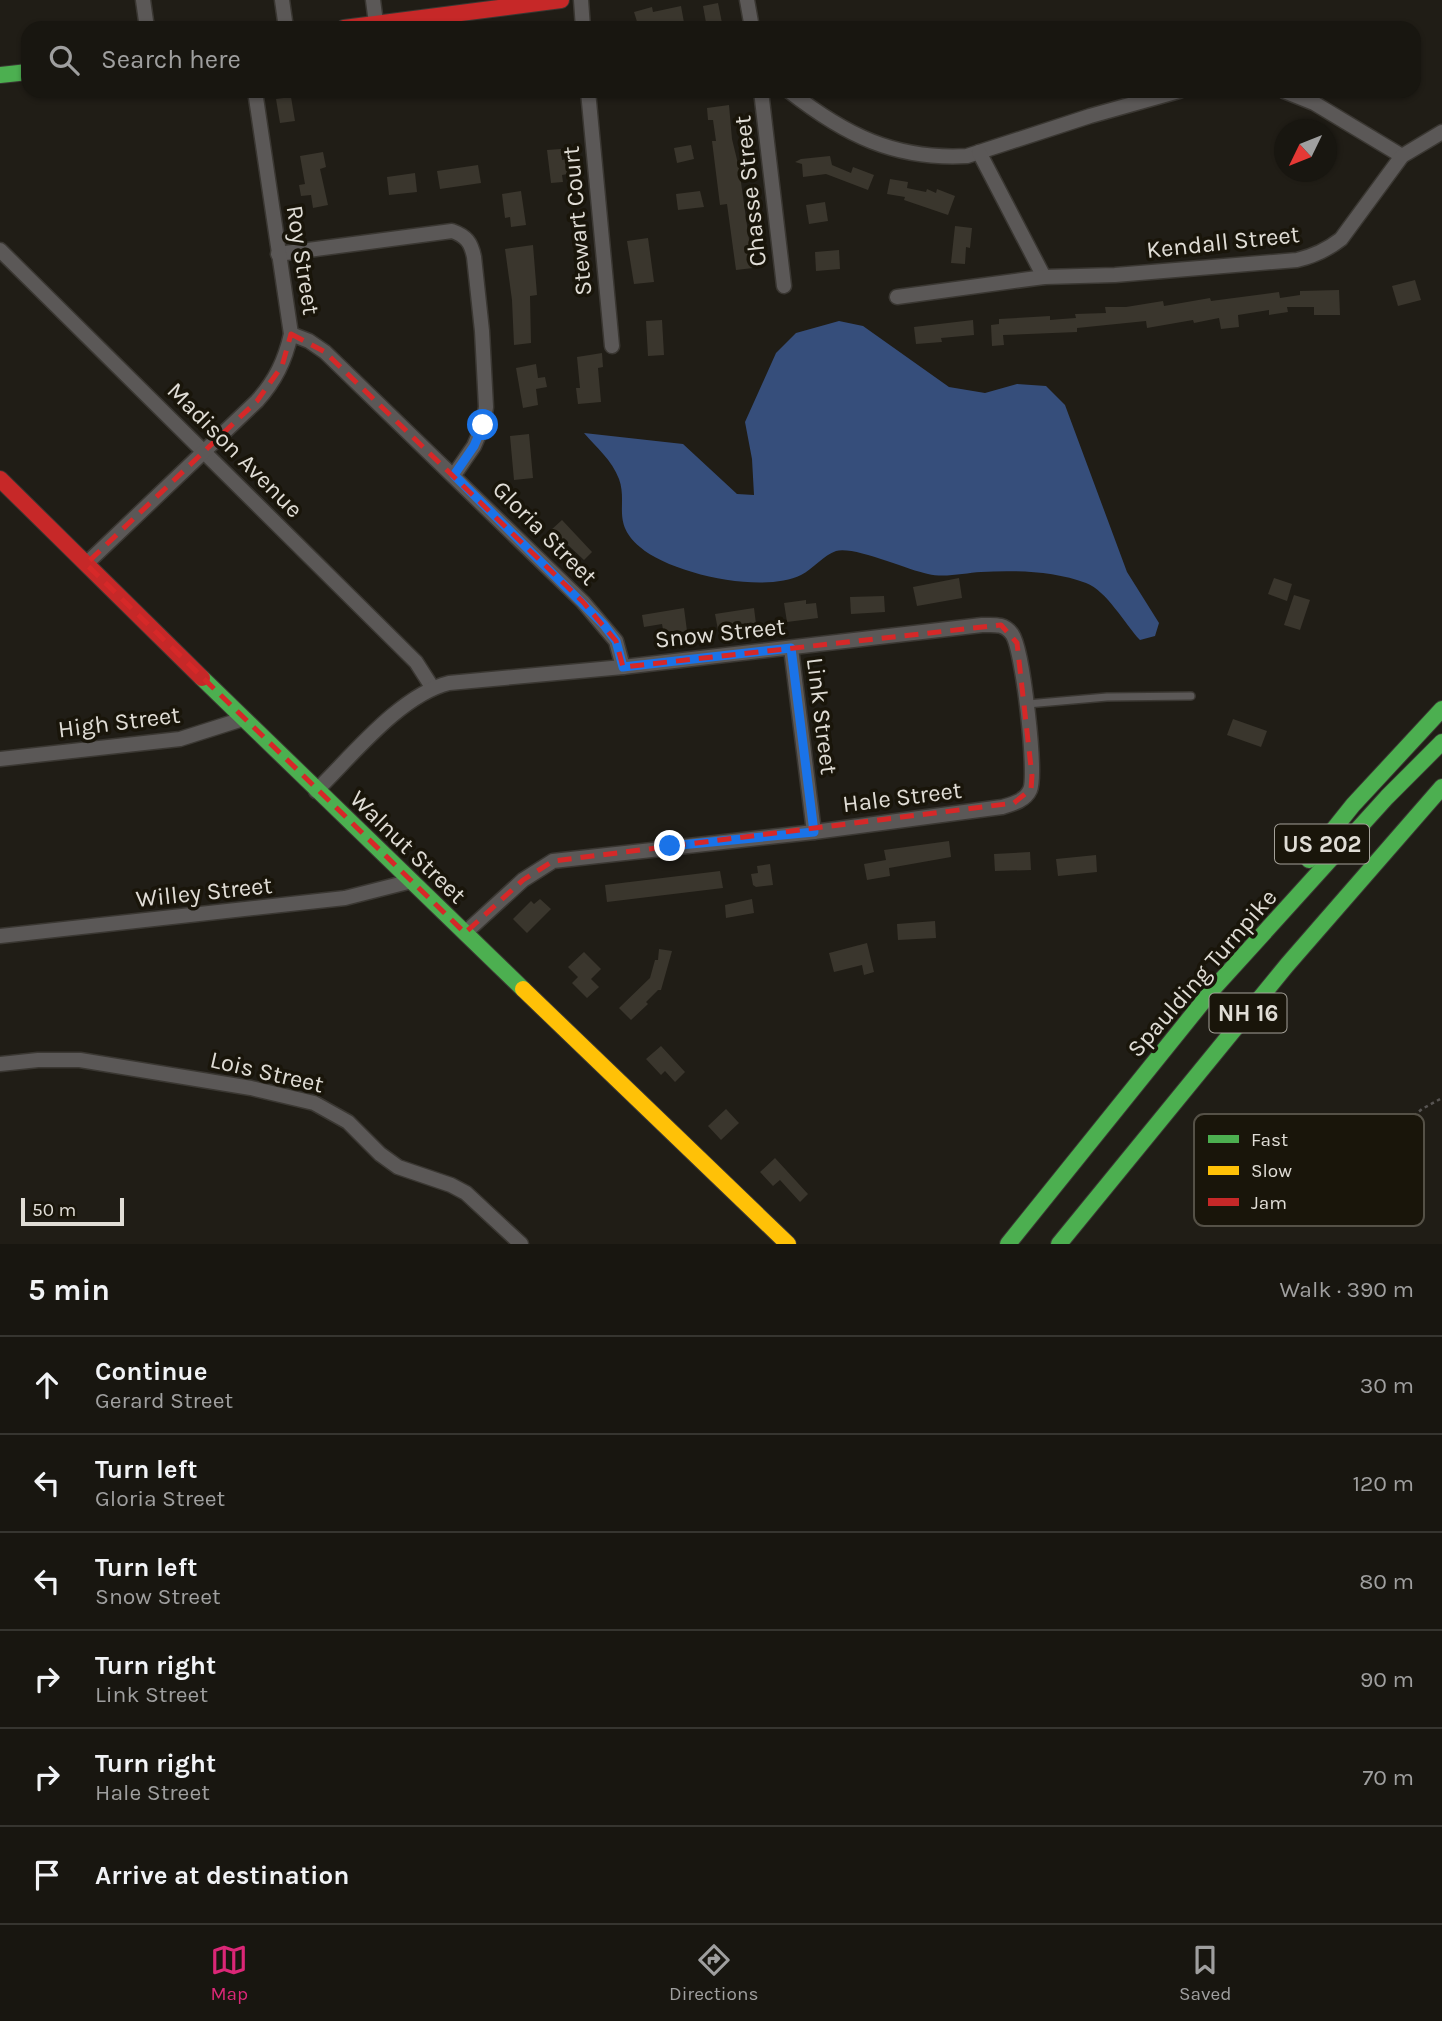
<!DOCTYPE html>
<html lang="en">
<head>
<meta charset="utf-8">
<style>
  body { margin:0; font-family:Karla,sans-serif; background:#25231e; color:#f1f3f6 }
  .compass { position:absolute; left:1274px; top:119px; width:63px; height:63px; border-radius:50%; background:#181610; box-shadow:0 2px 5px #0004; rotate:227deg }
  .scale { position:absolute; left:21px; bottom:18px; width:103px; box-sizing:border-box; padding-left:7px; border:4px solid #e0ddd6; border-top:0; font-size:19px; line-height:24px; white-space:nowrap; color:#e0ddd6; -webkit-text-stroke:5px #19150a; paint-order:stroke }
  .stop { position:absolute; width:21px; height:21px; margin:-16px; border:5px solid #1a73e8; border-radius:50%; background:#fff }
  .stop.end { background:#1a73e8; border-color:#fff; box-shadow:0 2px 7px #0008 }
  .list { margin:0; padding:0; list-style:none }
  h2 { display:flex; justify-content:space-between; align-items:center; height:91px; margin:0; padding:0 28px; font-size:30px }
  h2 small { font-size:23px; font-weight:400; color:#9f9f9f }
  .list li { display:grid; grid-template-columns:46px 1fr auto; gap:21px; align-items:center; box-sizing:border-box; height:98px; padding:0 28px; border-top:2px solid #363530 }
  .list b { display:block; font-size:26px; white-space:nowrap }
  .list p { margin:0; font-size:23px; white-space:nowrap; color:#9f9f9f }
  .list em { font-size:23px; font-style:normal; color:#9f9f9f }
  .icon { flex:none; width:38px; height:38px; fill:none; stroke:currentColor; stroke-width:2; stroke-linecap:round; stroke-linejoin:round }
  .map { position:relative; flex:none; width:1442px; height:1244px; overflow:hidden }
  .search { position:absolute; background:#181610; box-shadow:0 2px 5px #0004; left:21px; right:21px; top:21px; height:77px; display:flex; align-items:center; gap:18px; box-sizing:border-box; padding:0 24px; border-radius:21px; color:#9f9f9f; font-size:26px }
  .sheet { height:679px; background:#181610 }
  nav { display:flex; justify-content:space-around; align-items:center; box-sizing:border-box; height:98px; border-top:2px solid #363530; background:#181610; font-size:19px; color:#9f9f9f }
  nav a { display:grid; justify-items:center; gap:4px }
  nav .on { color:#db2777 }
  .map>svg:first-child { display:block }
  .water { fill:#364e7b }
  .building { fill:#3a362d }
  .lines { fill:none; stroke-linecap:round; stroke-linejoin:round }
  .lane-casing { stroke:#3a3732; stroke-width:10 }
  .street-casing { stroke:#3a3732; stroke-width:17 }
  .fast-casing { stroke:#3a3732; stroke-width:18 }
  .slow-casing { stroke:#3a3732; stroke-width:18 }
  .jam-casing { stroke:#3a3732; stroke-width:18 }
  .path { stroke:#575452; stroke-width:2.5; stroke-dasharray:3.5 3.5; stroke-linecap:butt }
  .lane { stroke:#5b5857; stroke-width:7 }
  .street { stroke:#5b5857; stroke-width:14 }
  .fast { stroke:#4caf50; stroke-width:16 }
  .slow { stroke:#ffc107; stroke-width:16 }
  .jam { stroke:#c62828; stroke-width:16 }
  .route { stroke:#1a73e8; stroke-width:9 }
  .marked { fill:none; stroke:#d62828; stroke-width:5; stroke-dasharray:14 9; stroke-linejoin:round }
  .labels { text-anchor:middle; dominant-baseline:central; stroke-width:7; stroke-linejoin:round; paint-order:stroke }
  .shield { fill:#19150a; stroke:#a4a199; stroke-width:2 }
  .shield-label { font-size:23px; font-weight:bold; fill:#e0ddd6 }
  .street-label { font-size:24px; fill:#e0ddd6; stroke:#19150a }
  .key { fill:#19150a; stroke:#555147; stroke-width:2 }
  .key-label { font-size:19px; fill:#e0ddd6 }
</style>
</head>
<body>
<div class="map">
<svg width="1442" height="1244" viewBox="0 0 1442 1244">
  <rect width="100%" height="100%" fill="#201d16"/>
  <path class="water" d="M839,321L863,326L949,387L985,393L1017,384L1046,386L1065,405L1127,572L1159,623L1155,636L1140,640C1124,623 1107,591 1086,583C1054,571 1014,570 981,572C965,573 944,578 928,574C907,570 855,546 836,551C824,555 813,569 801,575C763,594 671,574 640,547C611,523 628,504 619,479C612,460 596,447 584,433L683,444L737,494L754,495L752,459L745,422L776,353L796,333Z"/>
  <g class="building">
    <polygon points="718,3 723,28 707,28 703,6"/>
    <polygon points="681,6 685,28 663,28 663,25 639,28 634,12 652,7 653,12"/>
    <polygon points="291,97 295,121 280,123 276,99"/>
    <polygon points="729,105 732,139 739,168 753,268 736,270 727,204 720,205 712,141 716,141 713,120 708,120 707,108"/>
    <polygon points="691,145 694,159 677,163 674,148"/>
    <polygon points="561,149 562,160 566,159 568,174 562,175 563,182 551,183 547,150"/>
    <polygon points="323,152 326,167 320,169 328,205 313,208 311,195 301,196 299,185 305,184 300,156"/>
    <polygon points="830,156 832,165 851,173 853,167 874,175 868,190 826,174 803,177 802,164 795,162 801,159"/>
    <polygon points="478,165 481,183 440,189 437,171"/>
    <polygon points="415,173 417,192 389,195 387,177"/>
    <polygon points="890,179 908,182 907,188 926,192 927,189 936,193 937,189 955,196 948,215 904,200 905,197 887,194"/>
    <polygon points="521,191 526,225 511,227 510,217 505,218 502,194"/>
    <polygon points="700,191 704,207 678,210 676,194"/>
    <polygon points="825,202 828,221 809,224 806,205"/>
    <polygon points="955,226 972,228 970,248 966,247 965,264 951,263"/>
    <polygon points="648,238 654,282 634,284 627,241"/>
    <polygon points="533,245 537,295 530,296 531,343 514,345 512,300 505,249"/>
    <polygon points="839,250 840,269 816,271 815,252"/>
    <polygon points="1415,280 1421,300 1398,306 1392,286"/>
    <polygon points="1339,290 1340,315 1314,315 1314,307 1287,307 1288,312 1269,315 1269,310 1238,315 1239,327 1221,329 1219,318 1194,323 1193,320 1147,328 1146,321 1077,328 1077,332 1003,335 1004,345 992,346 991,325 999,324 999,319 1050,316 1050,320 1062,319 1076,318 1075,314 1106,313 1105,307 1126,307 1163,301 1164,306 1210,298 1211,301 1279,292 1280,298 1300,295 1300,291"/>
    <polygon points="662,320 664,355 648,356 646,321"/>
    <polygon points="973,320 974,335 941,338 942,342 916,344 914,327"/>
    <polygon points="602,353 603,367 598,368 601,402 578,404 576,388 580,388 577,357"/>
    <polygon points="536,364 538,378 545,377 547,387 536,389 538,405 523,408 516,368"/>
    <polygon points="529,434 533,478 514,480 510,436"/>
    <polygon points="562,520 592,552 584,560 568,545 565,547 550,531"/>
    <polygon points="959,578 962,598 917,606 913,587"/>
    <polygon points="1274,578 1292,584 1287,601 1268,594"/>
    <polygon points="1294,595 1310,600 1300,630 1284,625"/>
    <polygon points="884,596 885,612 851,614 850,597"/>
    <polygon points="806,600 806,604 816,603 818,618 787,622 784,603"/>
    <polygon points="684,608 687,631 664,635 662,624 644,627 642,615"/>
    <polygon points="754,608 756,624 718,630 715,614"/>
    <polygon points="1233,719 1267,731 1261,747 1227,735"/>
    <polygon points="949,841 951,857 889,868 890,876 867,880 864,864 886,860 884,850"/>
    <polygon points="1030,852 1031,870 995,871 994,854"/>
    <polygon points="1096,855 1097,872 1058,876 1056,859"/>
    <polygon points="770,864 773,885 756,887 753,885 751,874 758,873 757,866"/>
    <polygon points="720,871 723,888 607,902 605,885"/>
    <polygon points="540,899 551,909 527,933 513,919 531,901 534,904"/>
    <polygon points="752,899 754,913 726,918 725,905"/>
    <polygon points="935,921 936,938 898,940 897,924"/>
    <polygon points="867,943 874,972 864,975 862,965 834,972 829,953"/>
    <polygon points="659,949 672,951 661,990 658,990 646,1002 648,1004 631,1020 619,1008 650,978 655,960 658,960"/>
    <polygon points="584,952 601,969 591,979 599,987 587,998 572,983 578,977 568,967"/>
    <polygon points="661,1046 685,1072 675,1082 665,1071 661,1075 646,1059"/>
    <polygon points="726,1109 739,1123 721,1140 708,1126"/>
    <polygon points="775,1158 808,1194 800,1202 780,1180 773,1186 760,1172"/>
  </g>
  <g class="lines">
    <g class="lane-casing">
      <polyline id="lane" points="1027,704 1107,697 1191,696"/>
    </g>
    <g class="street-casing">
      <g id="street">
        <polyline points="143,0 147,28"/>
        <polyline points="282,0 286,28"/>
        <polyline points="373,0 376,23"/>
        <polyline points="581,0 583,28"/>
        <polyline points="747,0 752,28"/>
        <polyline points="588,91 612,346"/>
        <polyline points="761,91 784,286"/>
        <path d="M789,91C845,135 895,160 967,156L1090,116L1179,91"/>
        <polyline points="1284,91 1314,103 1402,156"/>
        <polyline points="979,152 1044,277"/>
        <polyline points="0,250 416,662 432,687"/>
        <path d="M278,254L452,231C466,236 471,242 474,257L482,331L486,407L483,425L474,446L454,475"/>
        <path d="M897,297L1044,277L1115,275L1297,260C1314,256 1327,250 1341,239L1402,156L1442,132"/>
        <polyline points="291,334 309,341 325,352 583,602 616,641 623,667"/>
        <path d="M86,564L257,401C275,381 285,361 291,334L255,91"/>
        <polyline points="791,648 814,832"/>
        <polyline points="0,759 180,739 243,719"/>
        <path d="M316,791C352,756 400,695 449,683L623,667L982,625C994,625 1004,623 1012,634C1023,649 1037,775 1030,790C1025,801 1012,804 1002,807L814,832L553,861L523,880L465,933"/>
        <polyline points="0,936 345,898 412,881"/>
        <polyline points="0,1064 38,1060 80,1060 251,1088 314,1103 348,1122 380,1154 398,1167 451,1185 466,1193 521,1244"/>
      </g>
    </g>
    <g class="fast-casing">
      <g id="fast">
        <polyline points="0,75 28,72"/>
        <polyline points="202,678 523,989"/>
        <polyline points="1309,860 1353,805 1442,709"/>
        <polyline points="1008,1244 1214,988 1387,797 1442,742"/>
        <polyline points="1059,1244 1287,965 1442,787"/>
      </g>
    </g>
    <g class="slow-casing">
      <polyline id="slow" points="523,989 788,1244"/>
    </g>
    <g class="jam-casing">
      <g id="jam">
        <polyline points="344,28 561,0"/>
        <polyline points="0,479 202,678"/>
      </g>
    </g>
    <polyline class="path" points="1307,1195 1367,1156 1422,1109 1442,1098"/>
    <use href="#lane" class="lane"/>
    <use href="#street" class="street"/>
    <use href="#fast" class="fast"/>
    <use href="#slow" class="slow"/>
    <use href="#jam" class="jam"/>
  </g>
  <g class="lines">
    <polyline class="route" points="483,425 474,446 454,475 604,625 616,641 623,667 791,648 814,832 670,846"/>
  </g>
  <path class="marked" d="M291,334L325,352L583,602L616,641L623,667L1001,625L1017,643L1032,776L1031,789L1014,803L553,861L523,880L465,933L86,564L257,401L282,366Z"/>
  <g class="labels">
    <g class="shield">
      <rect x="1275" y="824.5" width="94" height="39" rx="5"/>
      <rect x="1209.5" y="993.5" width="77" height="39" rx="5"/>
    </g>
    <g class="shield-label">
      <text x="1322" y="844">US 202</text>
      <text x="1248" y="1013">NH 16</text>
    </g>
    <g class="street-label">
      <text transform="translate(750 191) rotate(-96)">Chasse Street</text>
      <text transform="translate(577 221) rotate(-95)">Stewart Court</text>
      <text transform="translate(1223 242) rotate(-6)">Kendall Street</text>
      <text transform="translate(303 260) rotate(81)">Roy Street</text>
      <text transform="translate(235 450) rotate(45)">Madison Avenue</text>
      <text transform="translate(545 533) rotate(45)">Gloria Street</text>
      <text transform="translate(720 633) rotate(-6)">Snow Street</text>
      <text transform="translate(822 716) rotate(83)">Link Street</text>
      <text transform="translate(119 722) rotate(-7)">High Street</text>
      <text transform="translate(902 797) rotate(-7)">Hale Street</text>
      <text transform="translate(408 847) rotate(44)">Walnut Street</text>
      <text transform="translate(204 892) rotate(-6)">Willey Street</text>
      <text transform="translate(1202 973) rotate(-49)">Spaulding Turnpike</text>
      <text transform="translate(267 1072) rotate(13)">Lois Street</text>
    </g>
  </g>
  <rect x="1194" y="1114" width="230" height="112" rx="10" class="key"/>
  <rect x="1208" y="1135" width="31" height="8" fill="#4caf50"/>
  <rect x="1208" y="1166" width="31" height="9" fill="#ffc107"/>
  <rect x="1208" y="1198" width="31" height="8" fill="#c62828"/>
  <g class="key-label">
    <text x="1251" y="1146">Fast</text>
    <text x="1251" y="1177">Slow</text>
    <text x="1251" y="1209">Jam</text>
  </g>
</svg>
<svg class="compass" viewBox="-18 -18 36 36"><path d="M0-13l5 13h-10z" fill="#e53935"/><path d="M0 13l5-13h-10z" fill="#9f9f9f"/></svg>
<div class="scale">50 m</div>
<div class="stop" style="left:483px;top:425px"></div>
<div class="stop end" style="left:670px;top:846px"></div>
<div class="search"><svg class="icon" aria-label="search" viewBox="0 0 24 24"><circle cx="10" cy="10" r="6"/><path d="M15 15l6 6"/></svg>Search here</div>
</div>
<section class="sheet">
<h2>5 min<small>Walk · 390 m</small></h2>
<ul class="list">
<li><svg class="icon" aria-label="ahead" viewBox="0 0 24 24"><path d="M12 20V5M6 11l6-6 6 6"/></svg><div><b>Continue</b><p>Gerard Street</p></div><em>30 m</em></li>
<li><svg class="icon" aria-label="left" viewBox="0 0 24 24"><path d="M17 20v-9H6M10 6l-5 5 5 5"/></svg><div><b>Turn left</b><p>Gloria Street</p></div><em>120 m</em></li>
<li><svg class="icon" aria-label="left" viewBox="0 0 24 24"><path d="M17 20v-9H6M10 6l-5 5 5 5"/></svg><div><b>Turn left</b><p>Snow Street</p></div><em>80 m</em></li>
<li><svg class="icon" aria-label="right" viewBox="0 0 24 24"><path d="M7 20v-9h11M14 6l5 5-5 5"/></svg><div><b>Turn right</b><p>Link Street</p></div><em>90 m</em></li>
<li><svg class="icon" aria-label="right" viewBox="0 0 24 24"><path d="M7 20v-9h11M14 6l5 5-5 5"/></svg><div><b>Turn right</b><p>Hale Street</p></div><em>70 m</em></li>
<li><svg class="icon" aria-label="arrive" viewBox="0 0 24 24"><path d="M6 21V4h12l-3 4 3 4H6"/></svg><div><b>Arrive at destination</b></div></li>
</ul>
</section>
<nav>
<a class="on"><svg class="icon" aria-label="map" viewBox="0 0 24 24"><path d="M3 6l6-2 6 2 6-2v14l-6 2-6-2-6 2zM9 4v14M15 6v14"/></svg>Map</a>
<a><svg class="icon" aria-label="directions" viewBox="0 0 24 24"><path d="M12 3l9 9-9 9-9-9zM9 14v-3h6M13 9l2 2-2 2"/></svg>Directions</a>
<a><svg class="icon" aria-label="saved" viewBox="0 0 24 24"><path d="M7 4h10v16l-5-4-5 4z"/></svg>Saved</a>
</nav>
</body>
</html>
